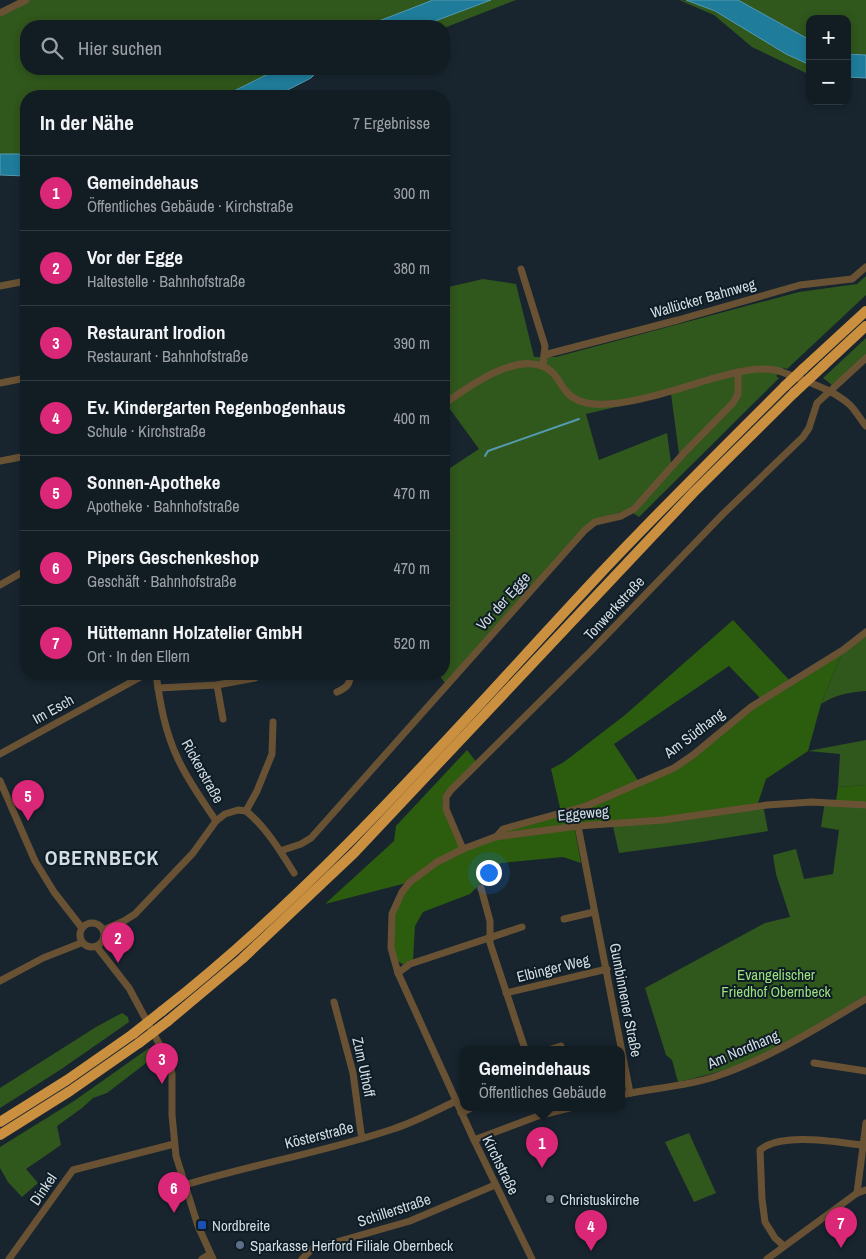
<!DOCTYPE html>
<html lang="de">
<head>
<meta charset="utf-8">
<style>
  body { margin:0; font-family:"Archivo Narrow",sans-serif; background:#1b252b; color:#f1f3f6 }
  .controls { position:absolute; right:15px; top:15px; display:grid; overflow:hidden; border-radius:10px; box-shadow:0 2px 8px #0003 }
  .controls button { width:45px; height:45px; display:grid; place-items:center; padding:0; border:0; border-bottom:1px solid #313a41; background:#121c23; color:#f1f3f6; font:25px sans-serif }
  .you { position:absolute; left:488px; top:872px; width:18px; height:18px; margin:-12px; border:4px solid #fff; border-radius:50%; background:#1a73e8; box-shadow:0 0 0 8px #1a73e833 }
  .badge { display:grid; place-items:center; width:32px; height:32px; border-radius:50%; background:#db2777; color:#fff; font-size:16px; font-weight:700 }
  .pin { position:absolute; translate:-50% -41px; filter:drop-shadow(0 1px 2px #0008) }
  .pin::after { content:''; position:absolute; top:26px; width:18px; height:15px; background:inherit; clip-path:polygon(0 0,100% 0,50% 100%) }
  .popup { position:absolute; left:460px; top:1046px; width:165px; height:65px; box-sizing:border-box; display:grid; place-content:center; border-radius:10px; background:#121c23; filter:drop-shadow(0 1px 4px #0005); font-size:16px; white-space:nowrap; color:#9ca1a6 }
  .popup b { font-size:19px; color:#f1f3f6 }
  .popup::after { content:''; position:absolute; left:50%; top:100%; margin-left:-10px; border:10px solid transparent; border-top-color:#121c23 }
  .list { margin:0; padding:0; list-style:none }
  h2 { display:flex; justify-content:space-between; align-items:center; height:65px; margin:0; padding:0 20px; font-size:21px }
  h2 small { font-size:16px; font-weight:400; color:#9ca1a6 }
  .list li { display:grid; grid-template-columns:32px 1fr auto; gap:15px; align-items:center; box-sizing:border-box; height:75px; padding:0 20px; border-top:1px solid #313a41 }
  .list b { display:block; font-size:19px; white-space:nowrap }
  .list p { margin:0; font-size:16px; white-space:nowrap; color:#9ca1a6 }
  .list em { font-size:16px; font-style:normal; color:#9ca1a6 }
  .icon { flex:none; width:28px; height:28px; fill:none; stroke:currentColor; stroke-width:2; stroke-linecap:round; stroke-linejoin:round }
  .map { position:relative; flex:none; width:866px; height:1259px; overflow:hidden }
  .search { position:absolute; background:#121c23; box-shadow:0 2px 8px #0003; left:20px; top:20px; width:430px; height:55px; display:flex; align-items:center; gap:12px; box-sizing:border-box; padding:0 18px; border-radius:20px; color:#9ca1a6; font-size:19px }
  .panel { position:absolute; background:#121c23; box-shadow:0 2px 8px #0003; left:20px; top:90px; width:430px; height:590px; border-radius:20px }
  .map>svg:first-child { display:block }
  .green { fill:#30571c; fill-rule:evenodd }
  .forest { fill:#2c5c0d }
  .water { fill:#1f7d9b; stroke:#559ab1 }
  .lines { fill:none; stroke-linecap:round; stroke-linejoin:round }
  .stream { stroke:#559ab1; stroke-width:2 }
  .minor { stroke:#695234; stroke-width:7 }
  .highway { stroke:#ca9040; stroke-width:10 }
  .highway-bridge { stroke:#ca9040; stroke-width:10 }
  .worship-dot { fill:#6b7280; stroke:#0e1c25; stroke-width:2 }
  .transit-dot { fill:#1a4fb4; stroke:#0e1c25; stroke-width:2 }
  .service-dot { fill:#5c6f8a; stroke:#0e1c25; stroke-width:2 }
  .labels { text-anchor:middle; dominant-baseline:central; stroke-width:4; stroke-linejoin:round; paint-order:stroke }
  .street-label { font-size:15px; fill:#d3dce3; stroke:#0e1c25 }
  .park-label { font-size:15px; fill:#9ce07d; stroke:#0e1c25 }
  .poi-label { font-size:15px; fill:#d3dce3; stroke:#0e1c25; text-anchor:start }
  .district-label { font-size:20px; font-weight:bold; letter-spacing:1px; fill:#d3dce3; stroke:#0e1c25 }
</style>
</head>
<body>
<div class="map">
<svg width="866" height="1259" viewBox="0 0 866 1259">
  <rect width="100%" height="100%" fill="#18252f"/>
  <g class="green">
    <polygon points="28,0 433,0 366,26 26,26 26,69 278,69 224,96 26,96 26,154 0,154 0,17"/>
    <polygon points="491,0 516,0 444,28 444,26 422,26"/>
    <path d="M679,0C707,0 759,39 785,53C793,58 802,61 810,65V75L752,47L714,15Z"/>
    <polygon points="738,0 866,0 866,55 847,53 847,19 810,19 810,40"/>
    <path d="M866,276V295L787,369L784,368L776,376L779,378L639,517L628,510L595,520L445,683L438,674H444V472L479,449L447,405L444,407V288L483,279L516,284L534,357H556L799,292L857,284ZM671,394L680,461L672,470L667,433L599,460L586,414Z"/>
    <polygon points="866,338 866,355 832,385 823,378"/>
    <path d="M866,634V691C849,692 835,695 821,704L843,651Z"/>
    <polygon points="866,740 866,785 838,787 840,754 808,751"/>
    <path d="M825,801L866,803V995C830,1017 794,1040 756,1058C731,1069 704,1076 678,1082L672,1060L666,1055L645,988L765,923L790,917L776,874L773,855L796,849L804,879L833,874L839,830L821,827Z"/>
    <polygon points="763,805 768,831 694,843 619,853 612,822"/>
    <polygon points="122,1013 128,1017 129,1022 60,1070 0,1108 0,1088 96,1027"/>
    <polygon points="149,1048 153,1051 154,1057 107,1093 93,1098 82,1108 57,1126 61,1145 26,1169 38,1183 22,1197 8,1182 0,1168 0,1147 74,1101"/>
    <polygon points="689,1133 716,1193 694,1202 665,1142"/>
  </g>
  <g class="forest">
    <path d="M733,620L791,682L843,651L821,704L808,751L766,779L757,806L662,819L574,825L581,863L563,857L501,863L470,894L423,912L415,926L413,960L404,965L396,960C387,929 394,905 414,881L325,904L394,841L396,826L467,750L477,763C470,770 446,790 443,798C439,811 458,837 465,849L502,831L586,806L674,768L762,700L729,666L614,744L639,782L561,812L551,769L564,762L625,715Z"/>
    <polygon points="866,785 866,803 836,801 838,787"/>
  </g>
  <g class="water">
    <polygon points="433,0 491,0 422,26 366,26"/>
    <polygon points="686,0 738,0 810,40 810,65 786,54 715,11"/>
    <polygon points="847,54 866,55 866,78 847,77"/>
    <polygon points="278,69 324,69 318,71 311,78 276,96 224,96"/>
    <polygon points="0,154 26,154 26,176 0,175"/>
  </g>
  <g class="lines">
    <polyline class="stream" points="485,456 488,451 579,419"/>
    <g class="minor">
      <polyline points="0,13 26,0"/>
      <polyline points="521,269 545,346 543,366"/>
      <polyline points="0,286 26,281"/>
      <polyline points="544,355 678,320 800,285 852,279 866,267"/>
      <polyline points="0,383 26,378"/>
      <path d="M444,404C468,387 524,345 553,373C558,378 561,386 566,391C576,404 593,405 608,404C639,402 681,388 711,379C731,374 754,366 775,370C784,372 794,377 803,380C819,386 837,393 850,405C856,411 861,420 866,426"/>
      <polyline points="0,461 26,456"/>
      <polyline points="0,585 26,570"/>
      <path d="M156,674C160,703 165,732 178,759C188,781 203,801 216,821"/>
      <polyline points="217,685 223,719"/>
      <polyline points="158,688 217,685 255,678"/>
      <path d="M337,692C346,688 351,684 350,674"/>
      <polyline points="0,754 146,674"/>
      <polyline points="0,781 35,861 54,892 82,928"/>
      <polyline points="246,811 257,791 272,754 273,722"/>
      <polyline points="578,826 630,1093"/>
      <polyline points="496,837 503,829 586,806 674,768 693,755 751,707 843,650 866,632"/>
      <polyline points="463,849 446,809 446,797 451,790 592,650 723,514 803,437 809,428 817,403 866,358"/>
      <polyline points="280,851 301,844 311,838 585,530 595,522 621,516 634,509 683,454 733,403 738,394 738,372"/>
      <polyline points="481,888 490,921 490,943 525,1049"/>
      <polyline points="564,919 594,912"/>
      <circle cx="92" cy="935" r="12"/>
      <path d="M103,930L124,921L135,914L193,853L216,821L225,814L238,810L246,811C266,827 281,852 294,873"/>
      <polyline points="97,947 129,988 170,1064 172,1074 172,1115 176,1156 198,1226 213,1259"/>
      <polyline points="398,973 410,964 522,927"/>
      <polyline points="0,981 43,958 81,943"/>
      <polyline points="506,993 607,969"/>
      <polyline points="334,1002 353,1073 361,1133 363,1138"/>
      <polyline points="551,1049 561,1046"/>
      <polyline points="814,1063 866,1071"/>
      <path d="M621,1095C652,1088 683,1087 714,1077C769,1059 817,1028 866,999"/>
      <polyline points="461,1113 473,1107"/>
      <polyline points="474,1140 538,1116 573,1107"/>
      <path d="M185,1185C254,1164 325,1152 393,1129C415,1122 435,1111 456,1101"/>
      <polyline points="857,1193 866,1123"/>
      <path d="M784,1246L775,1238L765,1222L762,1199L760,1150C781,1132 836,1142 862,1145"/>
      <polyline points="9,1259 73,1170 174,1144"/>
      <polyline points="202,1259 210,1254"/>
      <polyline points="302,1259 312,1249 410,1221 495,1185"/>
      <polyline points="532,1259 474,1140 398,973 391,948 392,914 402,892 410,882 437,862 463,849 495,837 578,826 663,820 767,805 812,802 866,805"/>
      <polyline points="767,1259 857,1193 866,1190"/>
    </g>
    <g class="highway">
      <polyline points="823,366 866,326"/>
      <polyline points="803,369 866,311"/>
      <path d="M162,1011C324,884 458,726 598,576C659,511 722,449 785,386"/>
      <polyline points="168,1021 242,959 354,853 694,492 794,393"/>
      <polyline points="0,1122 67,1080 133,1034"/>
      <polyline points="0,1135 70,1091 139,1043"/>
    </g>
    <g class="highway-bridge">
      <polyline points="785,386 803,369"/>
      <polyline points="794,393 823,366"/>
      <polyline points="133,1034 162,1011"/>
      <polyline points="139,1043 168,1021"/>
    </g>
  </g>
  <circle class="worship-dot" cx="550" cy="1199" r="5"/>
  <rect class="transit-dot" x="197" y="1220" width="10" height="10" rx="2.5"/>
  <circle class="service-dot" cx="240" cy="1245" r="5"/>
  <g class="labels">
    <g class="street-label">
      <text transform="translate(703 298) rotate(-16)">Wallücker Bahnweg</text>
      <text transform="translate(503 601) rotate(-48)">Vor der Egge</text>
      <text transform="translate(614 608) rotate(-47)">Tonwerkstraße</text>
      <text transform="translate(53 709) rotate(-29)">Im Esch</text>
      <text transform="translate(694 733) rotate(-37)">Am Südhang</text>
      <text transform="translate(203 771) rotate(61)">Rickerstraße</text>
      <text transform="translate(583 813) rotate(-5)">Eggeweg</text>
      <text transform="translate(553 968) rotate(-14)">Elbinger Weg</text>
      <text transform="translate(626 1000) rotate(79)">Gumbinnener Straße</text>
      <text transform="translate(743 1049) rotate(-23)">Am Nordhang</text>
      <text transform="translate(364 1067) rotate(78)">Zum Uthoff</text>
      <text transform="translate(319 1135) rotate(-14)">Kösterstraße</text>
      <text transform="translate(501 1165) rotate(64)">Kirchstraße</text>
      <text transform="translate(43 1189) rotate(-56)">Dinkel</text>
      <text transform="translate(394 1210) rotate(-18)">Schillerstraße</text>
    </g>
    <g class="park-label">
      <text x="776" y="974">Evangelischer<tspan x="776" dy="17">Friedhof Obernbeck</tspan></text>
    </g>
    <g class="poi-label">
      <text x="560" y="1199">Christuskirche</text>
      <text x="212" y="1225">Nordbreite</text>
      <text x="250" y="1245">Sparkasse Herford Filiale Obernbeck</text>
    </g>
    <g class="district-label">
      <text x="102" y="857">OBERNBECK</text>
    </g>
  </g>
</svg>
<div class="controls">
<button>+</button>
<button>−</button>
</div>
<div class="you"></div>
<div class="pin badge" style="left:542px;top:1168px">1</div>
<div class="popup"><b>Gemeindehaus</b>Öffentliches Gebäude</div>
<div class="pin badge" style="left:118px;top:963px">2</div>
<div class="pin badge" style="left:162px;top:1084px">3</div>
<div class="pin badge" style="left:591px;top:1251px">4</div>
<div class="pin badge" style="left:28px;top:821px">5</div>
<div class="pin badge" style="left:174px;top:1213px">6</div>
<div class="pin badge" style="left:841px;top:1248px">7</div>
<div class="search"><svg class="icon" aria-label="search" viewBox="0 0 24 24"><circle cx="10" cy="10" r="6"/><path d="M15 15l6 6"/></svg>Hier suchen</div>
<section class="panel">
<h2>In der Nähe<small>7 Ergebnisse</small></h2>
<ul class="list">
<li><span class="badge">1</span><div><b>Gemeindehaus</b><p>Öffentliches Gebäude · Kirchstraße</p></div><em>300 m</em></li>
<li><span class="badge">2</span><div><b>Vor der Egge</b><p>Haltestelle · Bahnhofstraße</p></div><em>380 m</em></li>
<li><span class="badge">3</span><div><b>Restaurant Irodion</b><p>Restaurant · Bahnhofstraße</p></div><em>390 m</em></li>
<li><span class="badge">4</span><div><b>Ev. Kindergarten Regenbogenhaus</b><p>Schule · Kirchstraße</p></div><em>400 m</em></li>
<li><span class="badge">5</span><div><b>Sonnen-Apotheke</b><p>Apotheke · Bahnhofstraße</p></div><em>470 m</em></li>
<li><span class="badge">6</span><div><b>Pipers Geschenkeshop</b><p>Geschäft · Bahnhofstraße</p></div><em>470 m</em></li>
<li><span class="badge">7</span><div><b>Hüttemann Holzatelier GmbH</b><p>Ort · In den Ellern</p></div><em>520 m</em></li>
</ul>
</section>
</div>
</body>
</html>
